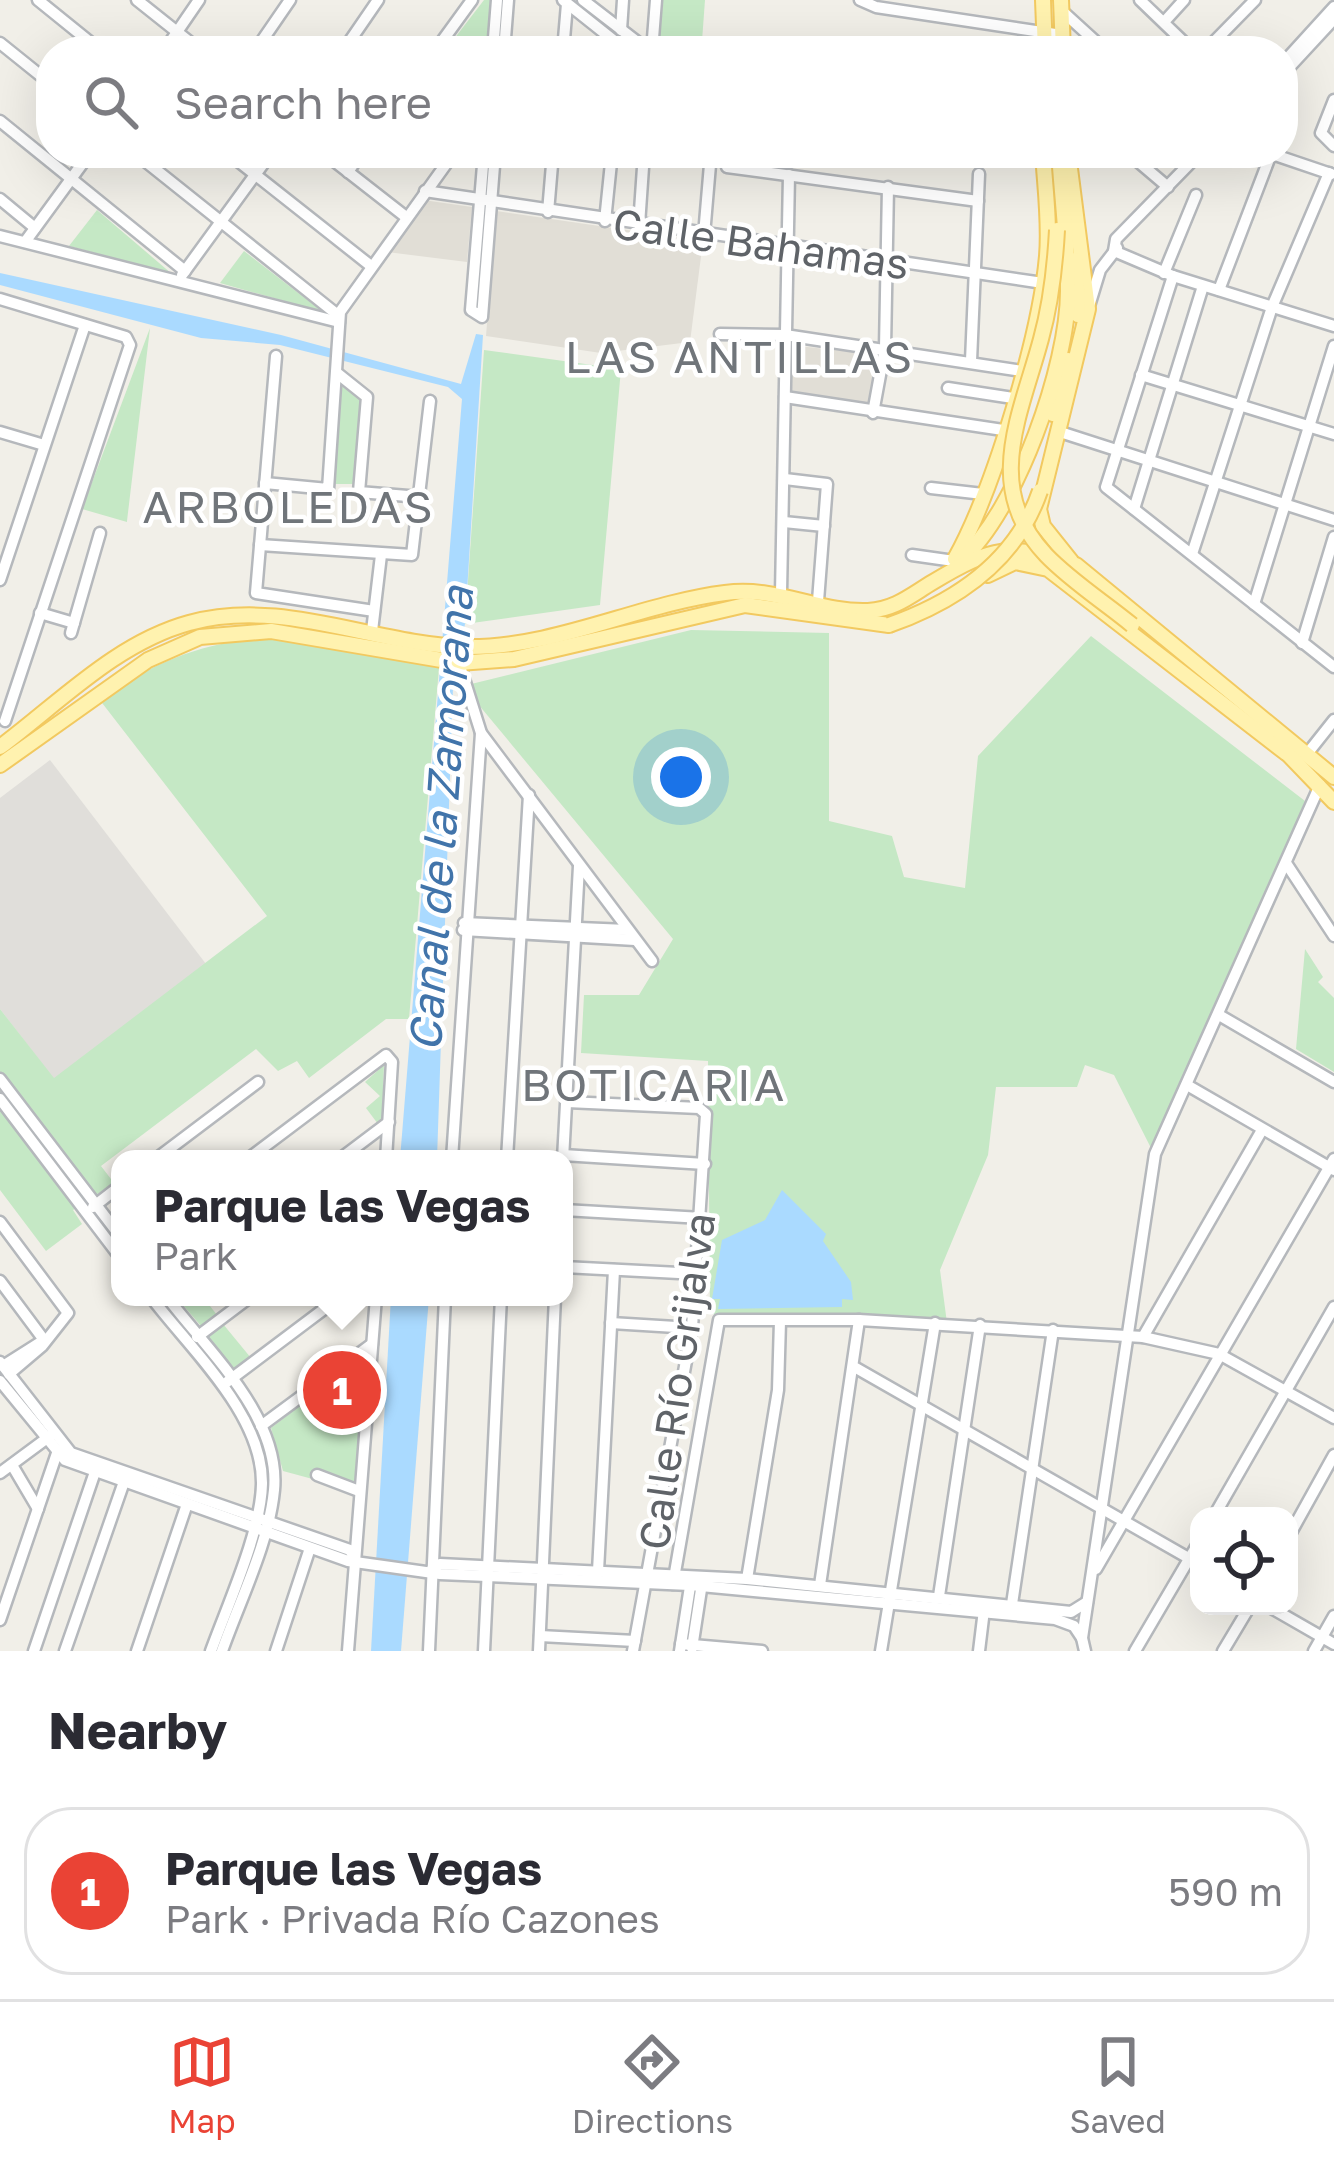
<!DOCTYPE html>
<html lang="en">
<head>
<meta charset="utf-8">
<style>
  body { margin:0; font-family:"Golos Text",sans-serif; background:#f7f7f7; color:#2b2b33 }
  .controls { position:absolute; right:36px; bottom:36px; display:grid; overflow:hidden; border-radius:24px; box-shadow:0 12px 48px #0002 }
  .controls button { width:108px; height:108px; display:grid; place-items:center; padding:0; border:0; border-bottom:3px solid #e1e1e2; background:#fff; color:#2b2b33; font:60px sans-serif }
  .you { position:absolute; left:681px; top:777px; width:42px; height:42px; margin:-30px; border:9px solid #fff; border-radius:50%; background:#1a73e8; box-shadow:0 0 0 18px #1a73e833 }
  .badge { display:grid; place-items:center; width:78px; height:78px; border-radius:50%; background:#ea4335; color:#fff; font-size:39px; font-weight:700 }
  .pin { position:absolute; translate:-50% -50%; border:6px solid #fff; box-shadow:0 3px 12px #0006 }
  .popup { position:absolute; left:111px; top:1150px; width:462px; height:156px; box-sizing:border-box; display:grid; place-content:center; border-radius:24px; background:#fff; filter:drop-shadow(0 3px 9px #0005); font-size:39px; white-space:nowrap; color:#7c7c81 }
  .popup b { font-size:45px; color:#2b2b33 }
  .popup::after { content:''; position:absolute; left:50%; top:100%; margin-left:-24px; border:24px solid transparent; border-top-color:#fff }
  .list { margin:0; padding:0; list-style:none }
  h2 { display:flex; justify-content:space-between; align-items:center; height:156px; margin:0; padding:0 48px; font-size:51px }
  h2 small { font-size:39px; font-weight:400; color:#7c7c81 }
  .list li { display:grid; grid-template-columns:78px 1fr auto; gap:36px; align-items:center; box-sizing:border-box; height:168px; margin:0 24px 24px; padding:0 24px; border:3px solid #e1e1e2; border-radius:48px }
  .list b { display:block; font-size:45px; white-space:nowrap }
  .list p { margin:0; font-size:39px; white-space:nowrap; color:#7c7c81 }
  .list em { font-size:39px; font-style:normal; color:#7c7c81 }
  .icon { flex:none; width:66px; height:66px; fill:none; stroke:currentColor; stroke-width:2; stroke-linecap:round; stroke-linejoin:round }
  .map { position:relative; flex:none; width:1334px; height:1651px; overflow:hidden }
  .search { position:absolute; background:#fff; box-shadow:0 12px 48px #0002; left:36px; right:36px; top:36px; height:132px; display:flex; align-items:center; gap:30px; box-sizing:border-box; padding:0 42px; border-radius:48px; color:#7c7c81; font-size:45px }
  .sheet { height:348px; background:#fff }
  nav { display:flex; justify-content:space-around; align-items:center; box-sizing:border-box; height:168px; border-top:3px solid #e1e1e2; background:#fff; font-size:33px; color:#7c7c81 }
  nav a { display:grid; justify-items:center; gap:6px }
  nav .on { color:#ea4335 }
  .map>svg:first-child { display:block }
  .industrial { fill:#e0deda }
  .education { fill:#e1ded6 }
  .green { fill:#c5e8c5 }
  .water { fill:#aadaff }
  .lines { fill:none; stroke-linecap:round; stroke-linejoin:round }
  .minor-casing { stroke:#b5b8bc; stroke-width:15 }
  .major-casing { stroke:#f2c960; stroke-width:18 }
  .minor { stroke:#fff; stroke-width:10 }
  .major { stroke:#fff2af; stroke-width:14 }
  .major-bridge-casing { stroke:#f2c960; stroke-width:18; stroke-linecap:butt }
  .major-bridge { stroke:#fff2af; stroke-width:14 }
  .labels { text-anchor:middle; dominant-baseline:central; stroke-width:9; stroke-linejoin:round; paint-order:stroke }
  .street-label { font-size:42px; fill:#5f6368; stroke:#fff }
  .neighbourhood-label { font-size:45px; letter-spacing:3px; fill:#70757a; stroke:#fff }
  .water-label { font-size:45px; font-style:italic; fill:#4174aa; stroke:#fff }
</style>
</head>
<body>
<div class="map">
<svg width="1334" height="1651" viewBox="0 0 1334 1651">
  <rect width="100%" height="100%" fill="#f1efe8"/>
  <polygon class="industrial" points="50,760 206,964 54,1079 0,1009 0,798"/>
  <g class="education">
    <polygon points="423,200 472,207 467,262 387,252"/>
    <polygon points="496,211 703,241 690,342 601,353 486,336"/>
    <polygon points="790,345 878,355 867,410 790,393"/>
  </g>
  <g class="green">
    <polygon points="484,0 494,0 489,51 469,51 454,39"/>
    <polygon points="661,0 705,0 702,41 658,38"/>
    <polygon points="97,210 172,274 173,274 69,246"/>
    <polygon points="244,251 323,312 220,283"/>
    <polygon points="150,328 127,521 127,522 82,509"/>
    <polygon points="484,350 621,369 600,605 465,624"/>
    <polygon points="342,383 365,399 354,484 332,484"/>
    <polygon points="691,630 829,633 829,821 892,836 904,877 965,888 978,756 1091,636 1305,801 1153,1152 1114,1075 1085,1065 1077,1087 996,1087 988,1155 940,1270 947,1323 710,1314 708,1061 581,1053 584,995 639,995 673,939 463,686"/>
    <path d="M269,637L439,668L409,1019H386L309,1078L297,1061L278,1071L256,1049L101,1166L114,1183L73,1210L82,1224L46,1251L0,1190V1009L54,1078L267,916L99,699C160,660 196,644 269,637Z"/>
    <polygon points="1305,949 1323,977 1318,982 1334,998 1334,1072 1296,1049"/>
    <polygon points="384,1065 382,1121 378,1124 366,1108 380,1096 365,1082"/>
    <polygon points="176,1297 203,1297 217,1315 201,1326"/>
    <polygon points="223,1324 251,1358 235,1371 207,1336"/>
    <polygon points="367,1353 357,1491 283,1471 271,1428"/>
  </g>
  <g class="water">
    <polygon points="0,273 281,335 461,384 476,334 483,335 465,624 453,687 437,1159 400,1159 462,399 448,387 280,345 201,338 0,285"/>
    <polygon points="782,1190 826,1234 823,1241 851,1282 853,1300 842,1299 842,1307 718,1309 720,1299 712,1299 722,1240 765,1220"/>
    <polygon points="391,1297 429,1297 401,1651 371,1651"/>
  </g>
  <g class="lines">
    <g class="minor-casing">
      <g id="minor">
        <polyline points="38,0 101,51"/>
        <polyline points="137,0 201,51"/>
        <polyline points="563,0 627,51"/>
        <polyline points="583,0 649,51"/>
        <polyline points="860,0 876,7 1062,35"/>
        <polyline points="1140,0 1193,51"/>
        <polyline points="1061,10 1106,51"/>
        <polyline points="1164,22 1184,0"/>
        <polyline points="621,30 623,0"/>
        <polyline points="0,43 51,84"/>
        <polyline points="164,51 199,0"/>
        <polyline points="255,51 290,0"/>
        <polyline points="343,51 378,0"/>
        <polyline points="435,51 472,0"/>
        <polyline points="493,51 497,0"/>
        <polyline points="504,51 508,0"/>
        <polyline points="563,51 567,4"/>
        <polyline points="652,51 656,0"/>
        <polyline points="1205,51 1255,0"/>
        <polyline points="1283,63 1334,7"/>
        <polyline points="1283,74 1334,19"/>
        <polyline points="1334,100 1321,133 1334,146"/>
        <polyline points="0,121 185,271"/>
        <polyline points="135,153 339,316"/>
        <polyline points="228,153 371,266"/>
        <polyline points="324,153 406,217"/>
        <polyline points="484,153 471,310 482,317 495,153"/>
        <polyline points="1128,153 1168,187"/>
        <polyline points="1200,153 1116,239 1114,251 1173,276 1334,326"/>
        <polyline points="1269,153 1331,174"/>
        <polyline points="727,167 978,201"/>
        <polyline points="348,172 361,153"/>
        <polyline points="425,191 1043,283"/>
        <polyline points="0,199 35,228"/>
        <polyline points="548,212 553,153"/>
        <polyline points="605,221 612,153"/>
        <polyline points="639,225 644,153"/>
        <polyline points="704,235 711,153"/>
        <polyline points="0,236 339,322"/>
        <polyline points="25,242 90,153"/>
        <polyline points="1164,273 1196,195"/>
        <polyline points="182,275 271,153"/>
        <polyline points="1173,276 1106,487 1334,667"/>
        <polyline points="1219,290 1271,154"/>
        <polyline points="0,299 126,337 130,345 5,721"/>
        <polyline points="1089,306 1100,270 1117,248"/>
        <polyline points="720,334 785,335 1022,371"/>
        <polyline points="276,356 256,593 374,611"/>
        <polyline points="971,361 979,174"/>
        <polyline points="337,373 367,397 359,492 420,497"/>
        <polyline points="1141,375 1334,434"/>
        <polyline points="948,388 1013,398"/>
        <polyline points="785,397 1003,430"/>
        <polyline points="873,413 885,348 888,187"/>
        <polyline points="1057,431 1334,520"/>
        <polyline points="0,432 44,445"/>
        <polyline points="785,479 827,484 818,601"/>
        <polyline points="265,483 328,489 340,312 454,153"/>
        <polyline points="931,488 983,494"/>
        <polyline points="1134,509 1203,286"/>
        <polyline points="784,522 824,526"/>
        <polyline points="260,545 412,555 430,401"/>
        <polyline points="1192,554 1272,307 1329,173"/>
        <polyline points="912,555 954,561"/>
        <polyline points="0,580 85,325"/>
        <polyline points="781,593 789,175"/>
        <polyline points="1254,604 1334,346"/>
        <polyline points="40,613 74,623"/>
        <polyline points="372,631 381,555"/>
        <polyline points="71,633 100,533"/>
        <polyline points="1302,643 1334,537"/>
        <polyline points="459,663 481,733 652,961"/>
        <polyline points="1307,754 1334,720"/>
        <polyline points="1286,863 1334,936"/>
        <polyline points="464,923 627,930"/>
        <polyline points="463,930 635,940"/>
        <polyline points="1219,1015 1334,1082"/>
        <polyline points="0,1079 120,1236"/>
        <polyline points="1187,1085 1334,1170"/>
        <polyline points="0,1099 120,1257"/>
        <polyline points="567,1102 699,1108 706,1114 692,1328 633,1651"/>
        <polyline points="563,1155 705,1164"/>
        <polyline points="156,1159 258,1082"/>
        <polyline points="248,1159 386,1055 392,1062 386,1159"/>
        <polyline points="340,1159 389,1122"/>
        <polyline points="452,1159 481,733"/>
        <polyline points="507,1159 529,795"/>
        <polyline points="563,1159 579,866"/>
        <polyline points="93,1207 120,1186"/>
        <polyline points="564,1210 702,1218"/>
        <polyline points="0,1222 68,1313 42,1346 9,1374"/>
        <polyline points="564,1267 698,1274"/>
        <polyline points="0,1281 44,1340"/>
        <path d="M151,1297C190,1349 263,1414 262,1484C261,1532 228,1604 211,1651"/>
        <path d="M167,1297C207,1350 281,1417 274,1490C269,1543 240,1600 222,1651"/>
        <polyline points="611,1323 692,1328"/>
        <polyline points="197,1337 250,1297"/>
        <polyline points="1143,1337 1262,1130"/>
        <polyline points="0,1362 71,1453 350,1550 354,1558"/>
        <polyline points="3,1366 44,1340"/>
        <polyline points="856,1368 1199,1564"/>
        <polyline points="0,1381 65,1460 348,1561 440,1574 690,1585 1055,1619 1074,1626 1082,1638"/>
        <polyline points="227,1382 340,1297"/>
        <polyline points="261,1426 372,1344"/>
        <polyline points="12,1465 38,1509"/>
        <polyline points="0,1473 50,1436"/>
        <polyline points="317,1475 359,1491"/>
        <polyline points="1214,1516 1334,1307"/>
        <polyline points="1289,1536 1334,1455"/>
        <polyline points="432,1569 440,1564 747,1579 1071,1612 1087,1602"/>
        <polyline points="1096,1569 1334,1159"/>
        <polyline points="598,1571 614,1270"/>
        <polyline points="747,1579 778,1390 780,1321"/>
        <polyline points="673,1584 719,1320 859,1320 1143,1337 1219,1354 1334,1418"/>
        <polyline points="820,1585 859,1320"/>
        <polyline points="939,1596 980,1325"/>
        <polyline points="1012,1604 1053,1330"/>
        <polyline points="1268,1606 1334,1644"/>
        <polyline points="0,1620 57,1453"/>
        <polyline points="540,1636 635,1641"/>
        <polyline points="681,1644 762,1651"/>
        <polyline points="692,1648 702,1583"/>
        <polyline points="34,1651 97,1466"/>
        <polyline points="65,1651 126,1476"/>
        <polyline points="137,1651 187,1504"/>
        <polyline points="276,1651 310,1548"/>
        <polyline points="348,1651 376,1297"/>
        <polyline points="429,1651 445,1297"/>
        <polyline points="484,1651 501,1297"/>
        <polyline points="539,1651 555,1297"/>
        <polyline points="680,1651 691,1580"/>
        <polyline points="881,1651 935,1323"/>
        <polyline points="979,1651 984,1610"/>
        <polyline points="1085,1651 1082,1638 1155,1154 1320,785"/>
        <polyline points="1135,1651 1199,1542"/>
        <polyline points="1223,1651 1250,1606"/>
        <polyline points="1314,1651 1334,1616"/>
      </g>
    </g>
    <g class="major-casing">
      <g id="major">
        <polyline points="1043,0 1045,51"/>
        <polyline points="1061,0 1063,51"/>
        <polyline points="1068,153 1088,309 1039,509 1043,526 1071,561"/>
        <polyline points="1076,260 1078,315"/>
        <polyline points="1053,414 1068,360"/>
        <path d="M955,559C994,489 1040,335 1047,256C1050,222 1045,187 1043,153"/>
        <path d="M961,560C1017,511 1068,365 1068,291C1068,245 1062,199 1059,153"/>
        <polyline points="988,575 1015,562 1048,569 1286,753"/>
        <path d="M0,747C59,703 116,643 189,623C284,597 373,645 467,647C556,648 638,604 725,593C778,586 820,613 868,611C896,609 911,595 933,582C991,547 1012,542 1076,565L1334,777"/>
        <polyline points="1284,750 1334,802"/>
        <polyline points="0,765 148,660 200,637 271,631 459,663 514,659 745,605 889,625"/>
      </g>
    </g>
    <use href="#minor" class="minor"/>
    <use href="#major" class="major"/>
    <g class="major-bridge-casing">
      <g id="major-bridge">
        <path d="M1057,230C1055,267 1051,303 1041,339C1021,414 982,488 1046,555C1071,581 1104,602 1132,625"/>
        <path d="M889,625C957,601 1016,561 1040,491"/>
      </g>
    </g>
    <use href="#major-bridge" class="major-bridge"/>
  </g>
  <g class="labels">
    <g class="street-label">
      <text transform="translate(761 243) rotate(8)">Calle Bahamas</text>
      <text transform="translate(676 1381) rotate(-82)">Calle Río Grijalva</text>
    </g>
    <g class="neighbourhood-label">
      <text x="740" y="356">LAS ANTILLAS</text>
      <text x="289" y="506">ARBOLEDAS</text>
      <text x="654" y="1084">BOTICARIA</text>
    </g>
    <g class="water-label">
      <text transform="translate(440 819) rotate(-86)">Canal de la Zamorana</text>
    </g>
  </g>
</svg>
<div class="controls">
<button><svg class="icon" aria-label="locate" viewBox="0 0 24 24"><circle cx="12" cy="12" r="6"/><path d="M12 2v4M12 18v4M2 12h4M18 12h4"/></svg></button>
</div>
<div class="you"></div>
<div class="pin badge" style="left:342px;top:1390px">1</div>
<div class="popup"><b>Parque las Vegas</b>Park</div>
<div class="search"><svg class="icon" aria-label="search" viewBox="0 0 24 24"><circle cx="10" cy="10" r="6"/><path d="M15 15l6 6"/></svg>Search here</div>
</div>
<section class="sheet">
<h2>Nearby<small></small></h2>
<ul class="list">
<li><span class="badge">1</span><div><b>Parque las Vegas</b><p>Park · Privada Río Cazones</p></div><em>590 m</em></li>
</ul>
</section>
<nav>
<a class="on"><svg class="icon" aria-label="map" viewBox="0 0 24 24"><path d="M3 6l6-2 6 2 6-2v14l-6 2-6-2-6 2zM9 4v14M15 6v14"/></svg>Map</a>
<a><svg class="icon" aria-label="directions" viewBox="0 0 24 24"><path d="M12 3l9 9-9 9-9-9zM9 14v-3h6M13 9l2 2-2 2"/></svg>Directions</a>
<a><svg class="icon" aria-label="saved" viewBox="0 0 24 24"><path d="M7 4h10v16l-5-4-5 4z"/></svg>Saved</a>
</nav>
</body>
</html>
